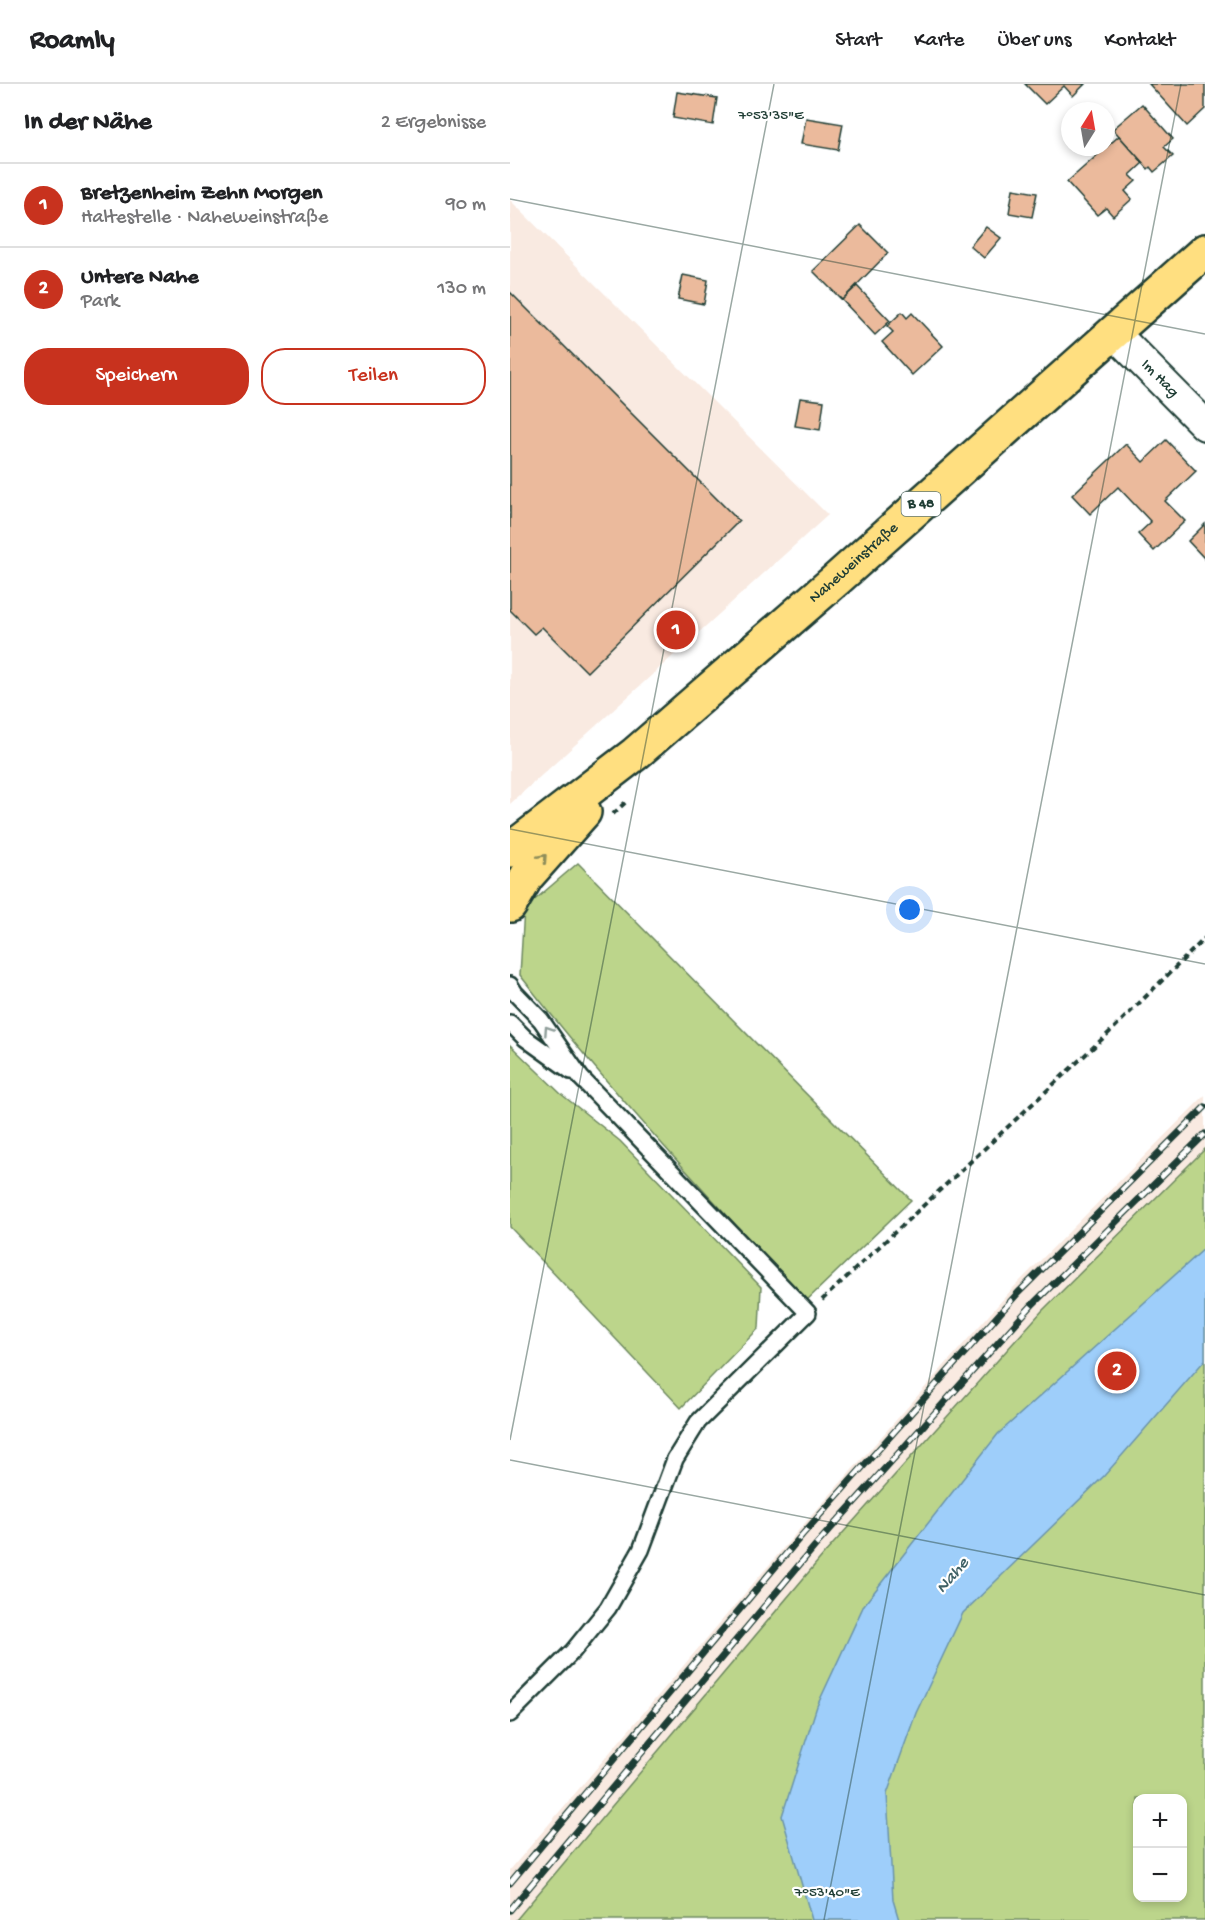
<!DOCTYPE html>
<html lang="de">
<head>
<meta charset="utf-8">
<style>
  body { margin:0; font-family:"Gochi Hand",sans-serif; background:#f6f6f6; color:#202124 }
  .controls { position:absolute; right:18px; bottom:18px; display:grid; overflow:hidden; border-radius:12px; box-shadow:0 3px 9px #0003 }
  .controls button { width:54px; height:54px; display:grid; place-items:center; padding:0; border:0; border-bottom:2px solid #e0e0e0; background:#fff; color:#202124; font:30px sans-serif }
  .compass { position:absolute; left:551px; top:18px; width:54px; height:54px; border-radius:50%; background:#fff; box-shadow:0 3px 9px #0003; rotate:11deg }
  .you { position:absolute; left:400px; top:826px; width:21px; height:21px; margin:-15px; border:4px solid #fff; border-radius:50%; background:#1a73e8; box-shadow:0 0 0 9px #1a73e833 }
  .badge { display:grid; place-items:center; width:39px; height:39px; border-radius:50%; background:#c8321e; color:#fff; font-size:20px; font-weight:700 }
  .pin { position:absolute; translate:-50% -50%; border:3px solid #fff; box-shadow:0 2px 6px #0006 }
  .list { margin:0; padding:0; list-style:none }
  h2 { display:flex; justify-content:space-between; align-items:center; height:78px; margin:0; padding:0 24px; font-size:26px }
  h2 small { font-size:20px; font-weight:400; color:#757577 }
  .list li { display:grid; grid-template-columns:39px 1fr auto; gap:18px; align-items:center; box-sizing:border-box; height:84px; padding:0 24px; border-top:2px solid #e0e0e0 }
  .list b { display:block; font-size:22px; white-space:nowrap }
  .list p { margin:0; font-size:20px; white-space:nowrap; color:#757577 }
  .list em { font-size:20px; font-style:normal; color:#757577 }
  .actions { display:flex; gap:12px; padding:18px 24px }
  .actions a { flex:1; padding:14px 0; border:2px solid #c8321e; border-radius:24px; text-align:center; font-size:21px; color:#c8321e }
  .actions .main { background:#c8321e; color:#fff }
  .map { position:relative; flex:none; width:695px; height:1836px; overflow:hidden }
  header { display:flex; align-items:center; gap:36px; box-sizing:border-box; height:84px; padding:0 30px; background:#fff; border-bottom:2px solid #e0e0e0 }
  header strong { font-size:28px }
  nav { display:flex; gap:33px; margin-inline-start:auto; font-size:21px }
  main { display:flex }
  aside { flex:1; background:#fff }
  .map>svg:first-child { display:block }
  .built { fill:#f9eae1 }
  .green { fill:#bcd58b; stroke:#6e8960; stroke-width:1.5; fill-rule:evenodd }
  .water { fill:#9ecefa; stroke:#6b94ab; stroke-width:1.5 }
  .building { fill:#ebba9c; stroke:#1f3d34; stroke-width:1.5 }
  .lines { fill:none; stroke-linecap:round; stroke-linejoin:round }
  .lane-casing { stroke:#1f3d34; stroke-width:20 }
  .street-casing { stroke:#1f3d34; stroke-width:34 }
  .primary-casing { stroke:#1f3d34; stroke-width:38 }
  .path { stroke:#1f3d34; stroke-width:4; stroke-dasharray:6 4.5; stroke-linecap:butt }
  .lane { stroke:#fff; stroke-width:15 }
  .street { stroke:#fff; stroke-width:30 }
  .primary { stroke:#ffdf80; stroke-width:33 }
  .rail-casing { stroke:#1f3d34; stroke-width:7 }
  .rail { stroke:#fff; stroke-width:4.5; stroke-dasharray:14; stroke-linecap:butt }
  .oneway { stroke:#8f8e5a }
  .oneway2 { stroke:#8f9e9a }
  .ticks { fill:none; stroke:#1f3d34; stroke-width:1.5; stroke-opacity:0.45 }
  .labels { text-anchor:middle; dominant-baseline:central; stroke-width:4.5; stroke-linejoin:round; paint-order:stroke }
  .shield { fill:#fff; stroke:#627771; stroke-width:1.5 }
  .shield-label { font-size:15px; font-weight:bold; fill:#1f3d34 }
  .street-label { font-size:16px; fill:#1f3d34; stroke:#fff }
  .water-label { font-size:18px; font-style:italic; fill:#3f6166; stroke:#fff }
  .ticks-label { font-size:15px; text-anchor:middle; fill:#1f3d34; stroke:#fff; stroke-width:4.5; stroke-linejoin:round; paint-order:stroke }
</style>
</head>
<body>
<header>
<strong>Roamly</strong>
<nav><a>Start</a><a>Karte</a><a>Über uns</a><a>Kontakt</a></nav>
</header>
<main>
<aside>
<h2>In der Nähe<small>2 Ergebnisse</small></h2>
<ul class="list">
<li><span class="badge">1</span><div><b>Bretzenheim Zehn Morgen</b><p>Haltestelle · Naheweinstraße</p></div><em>90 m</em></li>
<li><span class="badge">2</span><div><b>Untere Nahe</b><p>Park</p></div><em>130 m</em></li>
</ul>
<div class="actions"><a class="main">Speichern</a><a>Teilen</a></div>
</aside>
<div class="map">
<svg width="695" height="1836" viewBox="0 0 695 1836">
  <rect width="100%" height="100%" fill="#fff"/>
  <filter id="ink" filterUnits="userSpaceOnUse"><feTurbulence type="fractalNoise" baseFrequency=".0167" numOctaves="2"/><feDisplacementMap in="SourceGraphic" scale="12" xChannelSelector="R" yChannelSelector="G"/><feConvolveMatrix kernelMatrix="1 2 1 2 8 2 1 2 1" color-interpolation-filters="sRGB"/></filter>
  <g filter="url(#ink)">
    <g class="built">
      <polygon points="0,116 318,431 0,720"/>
      <polygon points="695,1011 695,1065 532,1227 314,1470 6,1836 0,1836 0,1786 287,1448 503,1204"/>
    </g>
    <g class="green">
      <path d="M68,779L401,1116L296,1217C198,1111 98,1005 10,891L14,825Z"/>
      <polygon points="0,961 51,1010 110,1057 251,1203 249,1244 171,1324 0,1143"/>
      <path d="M695,1065V1836H6L314,1470L532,1227ZM628,1714H672V1814H628Z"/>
    </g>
    <polygon class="water" points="695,1164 695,1276 594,1392 453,1529 406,1629 377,1710 383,1816 389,1836 302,1836 272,1732 307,1622 354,1521 488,1350"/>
    <g class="building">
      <polygon points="515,0 575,0 563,12 554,2 535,20"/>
      <polygon points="639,0 695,0 695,25 677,42"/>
      <polygon points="167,8 207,14 203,41 163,34"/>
      <polygon points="632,20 663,55 654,63 663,72 644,88 640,83 638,85 603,45"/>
      <polygon points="296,34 333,40 328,66 291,60"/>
      <polygon points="609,52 633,79 620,91 626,97 615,107 622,115 603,132 596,124 587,131 557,98"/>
      <polygon points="503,105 527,109 522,133 499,129"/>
      <polygon points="350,141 378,169 332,216 303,187"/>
      <polygon points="476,143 491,154 474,174 460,162"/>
      <polygon points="173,191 198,196 194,220 168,215"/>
      <polygon points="347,202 380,237 365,251 332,216"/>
      <polygon points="0,208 229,437 77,588 32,543 24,550 0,526"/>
      <polygon points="392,228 397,234 402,229 433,262 402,291 372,258 383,248 377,242"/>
      <polygon points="290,314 314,317 310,346 285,342"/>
      <polygon points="656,356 686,387 655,417 675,437 644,467 628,450 641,438 608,403 580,430 562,411 616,360 633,378"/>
      <polygon points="695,440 695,475 678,457"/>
    </g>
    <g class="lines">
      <g class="lane-casing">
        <g id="lane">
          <polyline points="0,901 5,909 31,936 71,994 298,1229 188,1338 165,1375 131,1466 98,1524 63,1567 0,1630"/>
          <polyline points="0,939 15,954 61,987"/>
        </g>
      </g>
      <g class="street-casing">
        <g id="street">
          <path id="s1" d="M603,248L695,341"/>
        </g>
      </g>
      <g class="primary-casing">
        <g id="primary">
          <path id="s2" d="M0,766L125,670L327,495L695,167"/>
          <polyline points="0,821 17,792 74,728"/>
        </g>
      </g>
      <g class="path">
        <polyline points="103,730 118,716"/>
        <polyline points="312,1216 604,944 695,854"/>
      </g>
      <use href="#lane" class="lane"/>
      <use href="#street" class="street"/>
      <use href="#primary" class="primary"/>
      <g class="rail-casing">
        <g id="rail">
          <polyline points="0,1799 292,1451 508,1209 695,1023"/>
          <polyline points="0,1826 305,1462 523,1220 695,1050"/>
        </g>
      </g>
      <use href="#rail" class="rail"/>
    </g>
    <defs><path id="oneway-chevron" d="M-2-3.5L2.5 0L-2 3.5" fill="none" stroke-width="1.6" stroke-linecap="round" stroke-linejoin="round" transform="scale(1.5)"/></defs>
    <use class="oneway" href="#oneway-chevron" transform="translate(33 774) rotate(-48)"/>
    <use class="oneway2" href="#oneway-chevron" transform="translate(38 946) rotate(-124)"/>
  </g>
  <path class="ticks" d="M0,115L695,250M0,745L695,880M0,1356L264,0M0,1376L695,1511M314,1836L671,0"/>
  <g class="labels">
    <rect class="shield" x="391.5" y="408" width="39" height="24" rx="4.5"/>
    <g class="shield-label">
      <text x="411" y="420">B 48</text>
    </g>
    <g class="street-label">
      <text stroke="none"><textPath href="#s1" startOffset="66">Im Hag</textPath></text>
      <text stroke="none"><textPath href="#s2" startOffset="448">Naheweinstraße</textPath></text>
    </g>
    <g class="water-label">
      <text transform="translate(443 1492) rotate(-50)">Nahe</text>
    </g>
  </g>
  <g class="ticks-label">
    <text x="261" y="35">7°53'35"E</text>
    <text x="317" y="1812">7°53'40"E</text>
  </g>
</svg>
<div class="controls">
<button>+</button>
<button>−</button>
</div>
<svg class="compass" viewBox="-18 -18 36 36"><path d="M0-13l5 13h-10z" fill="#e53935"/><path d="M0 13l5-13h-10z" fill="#757577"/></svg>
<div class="you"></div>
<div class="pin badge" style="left:166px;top:546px">1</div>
<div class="pin badge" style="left:607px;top:1287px">2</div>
</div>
</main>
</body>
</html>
